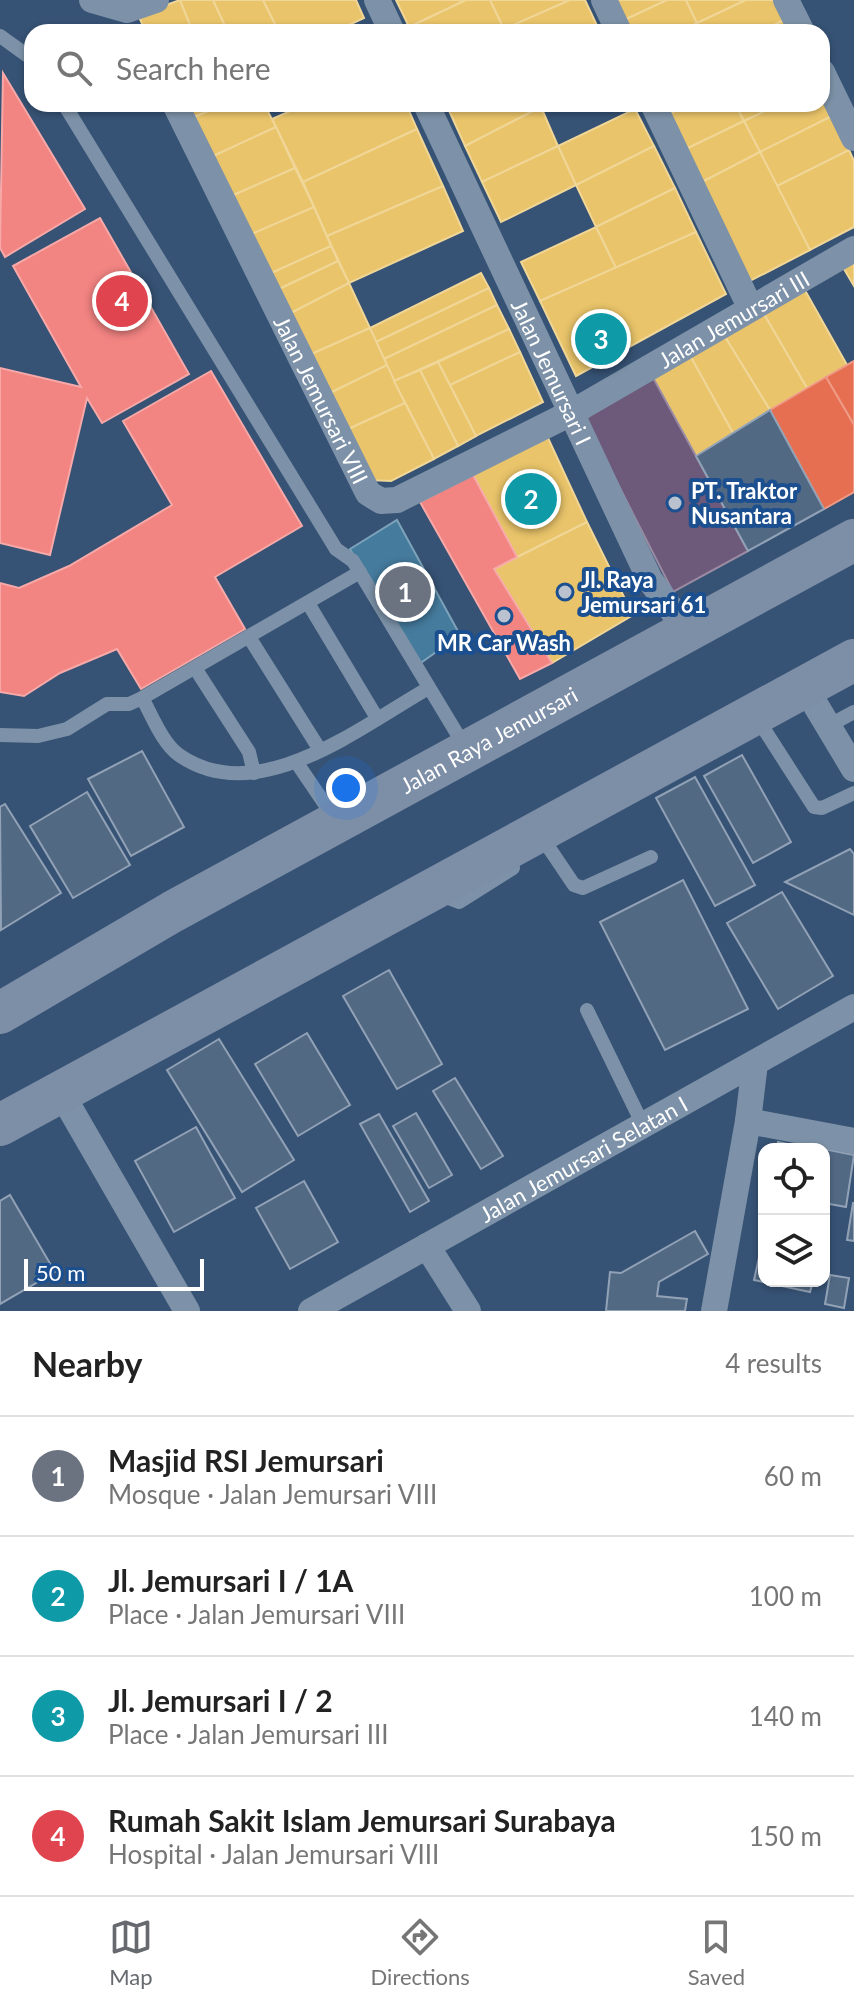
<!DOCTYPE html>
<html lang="en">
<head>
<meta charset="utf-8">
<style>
  body { margin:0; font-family:Lato,sans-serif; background:#f2f2f2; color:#222 }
  .controls { position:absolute; right:24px; bottom:24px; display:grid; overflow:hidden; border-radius:16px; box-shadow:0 2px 6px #0004 }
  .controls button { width:72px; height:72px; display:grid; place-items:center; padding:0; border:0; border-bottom:2px solid #e0e0e0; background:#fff; color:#222; font:40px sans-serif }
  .scale { position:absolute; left:24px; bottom:20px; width:180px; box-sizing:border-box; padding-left:8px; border:4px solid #fff; border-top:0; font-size:22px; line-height:28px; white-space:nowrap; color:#fff; -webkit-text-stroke:6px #1b4f8f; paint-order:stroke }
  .you { position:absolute; left:346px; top:788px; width:28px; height:28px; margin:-20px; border:6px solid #fff; border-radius:50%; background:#1a73e8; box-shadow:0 0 0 12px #1a73e833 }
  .badge { display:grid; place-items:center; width:52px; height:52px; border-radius:50%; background:#666a6f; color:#fff; font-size:26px; font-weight:700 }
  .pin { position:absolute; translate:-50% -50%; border:4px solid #fff; box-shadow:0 2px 8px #0006 }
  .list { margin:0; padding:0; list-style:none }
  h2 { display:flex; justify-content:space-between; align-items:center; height:104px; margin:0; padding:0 32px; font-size:34px }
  h2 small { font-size:26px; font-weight:400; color:#767676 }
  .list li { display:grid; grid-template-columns:52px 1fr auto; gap:24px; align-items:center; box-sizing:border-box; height:120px; padding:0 32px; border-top:2px solid #e0e0e0 }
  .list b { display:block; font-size:30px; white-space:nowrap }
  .list p { margin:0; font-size:26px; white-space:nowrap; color:#767676 }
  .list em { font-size:26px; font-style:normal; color:#767676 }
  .icon { flex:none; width:44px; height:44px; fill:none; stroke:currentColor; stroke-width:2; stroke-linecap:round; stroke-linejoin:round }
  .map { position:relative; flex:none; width:854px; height:1311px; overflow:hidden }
  .search { position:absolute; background:#fff; box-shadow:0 2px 6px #0004; left:24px; right:24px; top:24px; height:88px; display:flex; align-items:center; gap:20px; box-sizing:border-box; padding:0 28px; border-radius:24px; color:#767676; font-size:30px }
  .sheet { height:584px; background:#fff }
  nav { display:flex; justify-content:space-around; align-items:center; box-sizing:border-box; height:112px; border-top:2px solid #e0e0e0; background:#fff; font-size:22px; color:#767676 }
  nav a { display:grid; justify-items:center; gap:4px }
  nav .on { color:#666a6f }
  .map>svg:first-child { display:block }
  .homes { fill:#e9c46a; stroke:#f0d697; stroke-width:2 }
  .shops { fill:#e76f51; stroke:#ee9a85; stroke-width:2 }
  .offices { fill:#6d597a; stroke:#998ba2; stroke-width:2 }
  .health { fill:#f28482; stroke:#f6a9a8; stroke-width:2 }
  .public { fill:#457b9d; stroke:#7da3ba; stroke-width:2 }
  .building { fill:#526984; stroke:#92a2b6; stroke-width:2 }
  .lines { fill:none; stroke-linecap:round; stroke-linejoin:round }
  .lane { stroke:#7d92a8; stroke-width:14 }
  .street { stroke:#7d92a8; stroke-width:26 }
  .primary { stroke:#7d8ea7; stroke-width:42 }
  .poi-dot { fill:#b9c2ce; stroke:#1b4f8f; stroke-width:3 }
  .labels { text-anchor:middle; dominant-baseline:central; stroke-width:8; stroke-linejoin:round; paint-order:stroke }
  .street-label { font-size:22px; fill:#fff; stroke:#1b4f8f }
  .poi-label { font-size:22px; font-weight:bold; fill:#fff; stroke:#1b4f8f; text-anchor:start }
</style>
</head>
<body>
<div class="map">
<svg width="854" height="1311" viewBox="0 0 854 1311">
  <rect width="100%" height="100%" fill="#365274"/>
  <g class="homes">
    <polygon points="180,0 193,32 146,32 138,15"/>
    <polygon points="180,0 213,0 228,32 193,32"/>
    <polygon points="213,0 263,0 279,32 228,32"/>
    <polygon points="263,0 356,0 364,18 334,32 279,32"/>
    <polygon points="396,0 466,0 409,27"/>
    <polygon points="466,0 490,0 504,29 411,32 409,27"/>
    <polygon points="490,0 570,0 504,29"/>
    <polygon points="570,0 585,0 600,32 504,29"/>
    <polygon points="614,0 667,0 624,20"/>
    <polygon points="667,0 686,0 697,23 678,32 629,32 624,20"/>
    <polygon points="686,0 746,0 697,23"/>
    <polygon points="746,0 774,0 784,20 760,32 701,32 697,23"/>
    <polygon points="784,20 790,32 760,32"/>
    <polygon points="822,96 832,116 760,152 744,121 779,104 822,104"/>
    <polygon points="181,104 226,104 189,119"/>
    <polygon points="226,104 264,104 276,127 209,158 189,119"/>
    <polygon points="306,104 406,104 417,129 303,182 272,119"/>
    <polygon points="446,104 539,104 541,107 465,146"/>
    <polygon points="690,104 735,104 744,121 684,150 667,115"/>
    <polygon points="735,104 779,104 744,121"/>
    <polygon points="541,107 558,146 482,182 465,146"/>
    <polygon points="635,109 654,146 576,185 558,146"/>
    <polygon points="832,116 849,150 777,186 760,152"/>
    <polygon points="744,121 760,152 700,183 684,150"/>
    <polygon points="276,127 295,168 229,197 209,158"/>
    <polygon points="417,129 443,186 327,236 303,182"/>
    <polygon points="558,146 576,185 501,222 482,182"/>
    <polygon points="654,146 675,188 596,227 576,185"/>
    <polygon points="849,150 854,161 854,227 810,250 777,186"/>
    <polygon points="760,152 810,250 748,282 700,183"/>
    <polygon points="295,168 314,207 247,236 229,197"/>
    <polygon points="443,186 463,231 349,283 327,236"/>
    <polygon points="675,188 696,232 616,268 596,227"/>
    <polygon points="314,207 331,246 267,275 247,236"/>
    <polygon points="596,227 616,268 540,301 521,262"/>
    <polygon points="696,232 726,294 576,376 540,301"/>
    <polygon points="331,246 338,261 275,291 267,275"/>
    <polygon points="854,257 854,286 841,264"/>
    <polygon points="338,261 349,283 287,315 275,291"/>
    <polygon points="481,273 489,288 376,342 370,328"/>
    <polygon points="349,283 370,328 307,356 287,315"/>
    <polygon points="802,285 847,365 807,388 761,309"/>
    <polygon points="489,288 497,305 384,359 376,342"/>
    <polygon points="497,305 509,329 394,381 384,359"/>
    <polygon points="761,309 807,388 770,410 722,332"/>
    <polygon points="370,328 387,365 326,395 307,356"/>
    <polygon points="509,329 520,352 450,385 438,362"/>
    <polygon points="722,332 770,410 733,433 688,352"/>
    <polygon points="520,352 543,402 476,436 450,385"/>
    <polygon points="688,352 733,433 696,456 651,374"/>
    <polygon points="438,362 476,436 458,446 420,370"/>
    <polygon points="387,365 405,403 344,431 326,395"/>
    <polygon points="420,370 458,446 434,459 394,381"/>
    <polygon points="405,403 434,459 391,481 369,480 344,431"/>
    <polygon points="548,438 587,522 517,557 473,475"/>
    <polygon points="587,522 633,615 552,663 494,569"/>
  </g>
  <g class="shops">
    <polygon points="854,361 854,425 826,377"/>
    <polygon points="826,377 854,425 854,492 824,509 770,410"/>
  </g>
  <polygon class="offices" points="651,374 748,551 673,592 582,414"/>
  <g class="health">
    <polygon points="3,73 85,209 5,257 0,248"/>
    <polygon points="100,218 189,374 102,423 87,398 50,555 0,543 0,368 81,387 13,266"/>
    <polygon points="211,371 302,526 215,577 245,629 141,689 117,649 60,673 24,696 0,692 0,583 19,588 69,566 172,505 123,421"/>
    <polygon points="473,475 517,557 494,569 552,663 520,679 420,502"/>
  </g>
  <polygon class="public" points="397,520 460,635 415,667 350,549"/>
  <g class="building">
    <polygon points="770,410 824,509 748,551 696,456"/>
    <polygon points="142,751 184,827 131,856 88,779"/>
    <polygon points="742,755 791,842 753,863 704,776"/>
    <polygon points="695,777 755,885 715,906 656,798"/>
    <polygon points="87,792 130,865 73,898 30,826"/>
    <polygon points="5,804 61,893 1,930 0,807"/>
    <polygon points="850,849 854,854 854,915 785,882"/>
    <polygon points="683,880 748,1009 665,1050 600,922"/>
    <polygon points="782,892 833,976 778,1009 727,923"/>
    <polygon points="389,970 442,1064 397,1089 343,996"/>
    <polygon points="307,1033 350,1105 298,1136 255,1064"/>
    <polygon points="219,1039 294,1160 242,1192 167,1070"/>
    <polygon points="455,1078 503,1156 481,1169 433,1091"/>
    <polygon points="416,1113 452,1175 429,1188 393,1126"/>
    <polygon points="379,1114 429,1201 410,1212 360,1124"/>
    <polygon points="196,1127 235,1198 174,1232 135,1161"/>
    <polygon points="778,1142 810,1149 777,1149"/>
    <polygon points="824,1149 854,1155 846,1207 824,1203"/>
    <polygon points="304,1181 338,1242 290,1269 256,1208"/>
    <polygon points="10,1195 55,1272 0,1304 0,1201"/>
    <polygon points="853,1203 854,1203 854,1241 847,1240"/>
    <polygon points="695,1231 708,1254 659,1282 657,1296 687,1299 685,1311 606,1311 610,1272 621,1273"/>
    <polygon points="762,1244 764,1281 813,1281 810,1292 754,1280"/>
    <polygon points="830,1275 849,1278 844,1308 825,1304"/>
  </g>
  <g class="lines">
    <g class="lane">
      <polyline points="0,36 32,59"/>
      <polyline points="64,104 336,549 353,561 465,747"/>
      <polyline points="308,603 377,718"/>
      <polyline points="249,637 320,750"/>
      <polyline points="195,668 249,752 254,773"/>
      <polyline points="142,698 360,572"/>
      <polyline points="753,719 764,729 814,807 822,808 854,793"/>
      <polyline points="828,726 854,712"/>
      <path d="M0,735L38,736L67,729L107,704H129L142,698C152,715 162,743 179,755C257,810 360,727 427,689"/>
      <polyline points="297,763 335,819"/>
      <polyline points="541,836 574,885 583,888 651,857"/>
      <polyline points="441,895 459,902 513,868"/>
      <polyline points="587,1010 643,1125"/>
    </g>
    <g class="street">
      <polyline points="92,0 127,10 156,0"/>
      <polyline points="377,0 392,32"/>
      <polyline points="604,0 619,32"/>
      <polyline points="786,0 802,32"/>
      <polyline points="822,72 854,138"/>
      <path id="s1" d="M175,104L368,493L381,501L397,500L571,413L854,249"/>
      <path id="s2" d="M426,104L650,580L688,632"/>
      <polyline points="653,104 750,307"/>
      <polyline points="806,689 854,769"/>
      <polyline points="755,1063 748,1121 854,1141"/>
      <polyline points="60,1091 187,1311"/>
      <polyline points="427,1246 468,1311"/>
      <path id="s3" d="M311,1311L854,1007"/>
      <polyline points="714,1311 748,1121"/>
    </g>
    <g class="primary">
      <path id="s4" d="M0,1013L172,912L854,540"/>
      <polyline points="0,1125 854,660"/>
    </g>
  </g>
  <g class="poi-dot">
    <circle cx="675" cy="503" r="8"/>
    <circle cx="565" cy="592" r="8"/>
    <circle cx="504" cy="616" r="8"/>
  </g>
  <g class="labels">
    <g class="street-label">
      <text stroke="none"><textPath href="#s1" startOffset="848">Jalan Jemursari III</textPath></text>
      <text stroke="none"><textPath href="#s2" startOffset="296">Jalan Jemursari I</textPath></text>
      <text stroke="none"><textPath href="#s1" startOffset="330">Jalan Jemursari VIII</textPath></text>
      <text stroke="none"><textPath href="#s4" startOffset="560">Jalan Raya Jemursari</textPath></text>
      <text stroke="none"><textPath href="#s3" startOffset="312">Jalan Jemursari Selatan I</textPath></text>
    </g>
    <g class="poi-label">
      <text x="691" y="490">PT. Traktor<tspan x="691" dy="25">Nusantara</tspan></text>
      <text x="581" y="579">Jl. Raya<tspan x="581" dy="25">Jemursari 61</tspan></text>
      <text x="504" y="642" text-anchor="middle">MR Car Wash</text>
    </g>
  </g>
</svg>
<div class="controls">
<button><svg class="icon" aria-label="locate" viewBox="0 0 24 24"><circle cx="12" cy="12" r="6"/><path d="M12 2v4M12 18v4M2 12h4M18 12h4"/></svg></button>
<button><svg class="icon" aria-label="layers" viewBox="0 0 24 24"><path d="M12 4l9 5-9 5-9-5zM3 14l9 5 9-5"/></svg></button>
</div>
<div class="scale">50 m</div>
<div class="you"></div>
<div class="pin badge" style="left:405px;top:592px;background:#6b7280">1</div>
<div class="pin badge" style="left:531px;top:499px;background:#0f9aa8">2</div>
<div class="pin badge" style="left:601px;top:339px;background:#0f9aa8">3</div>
<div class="pin badge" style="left:122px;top:301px;background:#e0444e">4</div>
<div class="search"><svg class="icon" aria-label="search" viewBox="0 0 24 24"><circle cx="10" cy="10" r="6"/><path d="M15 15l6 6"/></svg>Search here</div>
</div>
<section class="sheet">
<h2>Nearby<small>4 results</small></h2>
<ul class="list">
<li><span class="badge" style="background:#6b7280">1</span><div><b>Masjid RSI Jemursari</b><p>Mosque · Jalan Jemursari VIII</p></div><em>60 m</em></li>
<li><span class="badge" style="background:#0f9aa8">2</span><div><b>Jl. Jemursari I / 1A</b><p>Place · Jalan Jemursari VIII</p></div><em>100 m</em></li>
<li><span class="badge" style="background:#0f9aa8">3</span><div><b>Jl. Jemursari I / 2</b><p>Place · Jalan Jemursari III</p></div><em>140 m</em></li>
<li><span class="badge" style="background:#e0444e">4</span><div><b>Rumah Sakit Islam Jemursari Surabaya</b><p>Hospital · Jalan Jemursari VIII</p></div><em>150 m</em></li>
</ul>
</section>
<nav>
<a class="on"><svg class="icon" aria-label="map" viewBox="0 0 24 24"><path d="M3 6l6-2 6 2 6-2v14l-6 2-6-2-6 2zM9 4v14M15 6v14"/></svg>Map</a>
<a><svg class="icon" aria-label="directions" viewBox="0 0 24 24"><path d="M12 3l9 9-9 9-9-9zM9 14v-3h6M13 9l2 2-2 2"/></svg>Directions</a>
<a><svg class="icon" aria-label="saved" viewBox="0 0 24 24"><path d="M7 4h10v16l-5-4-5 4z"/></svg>Saved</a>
</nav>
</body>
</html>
